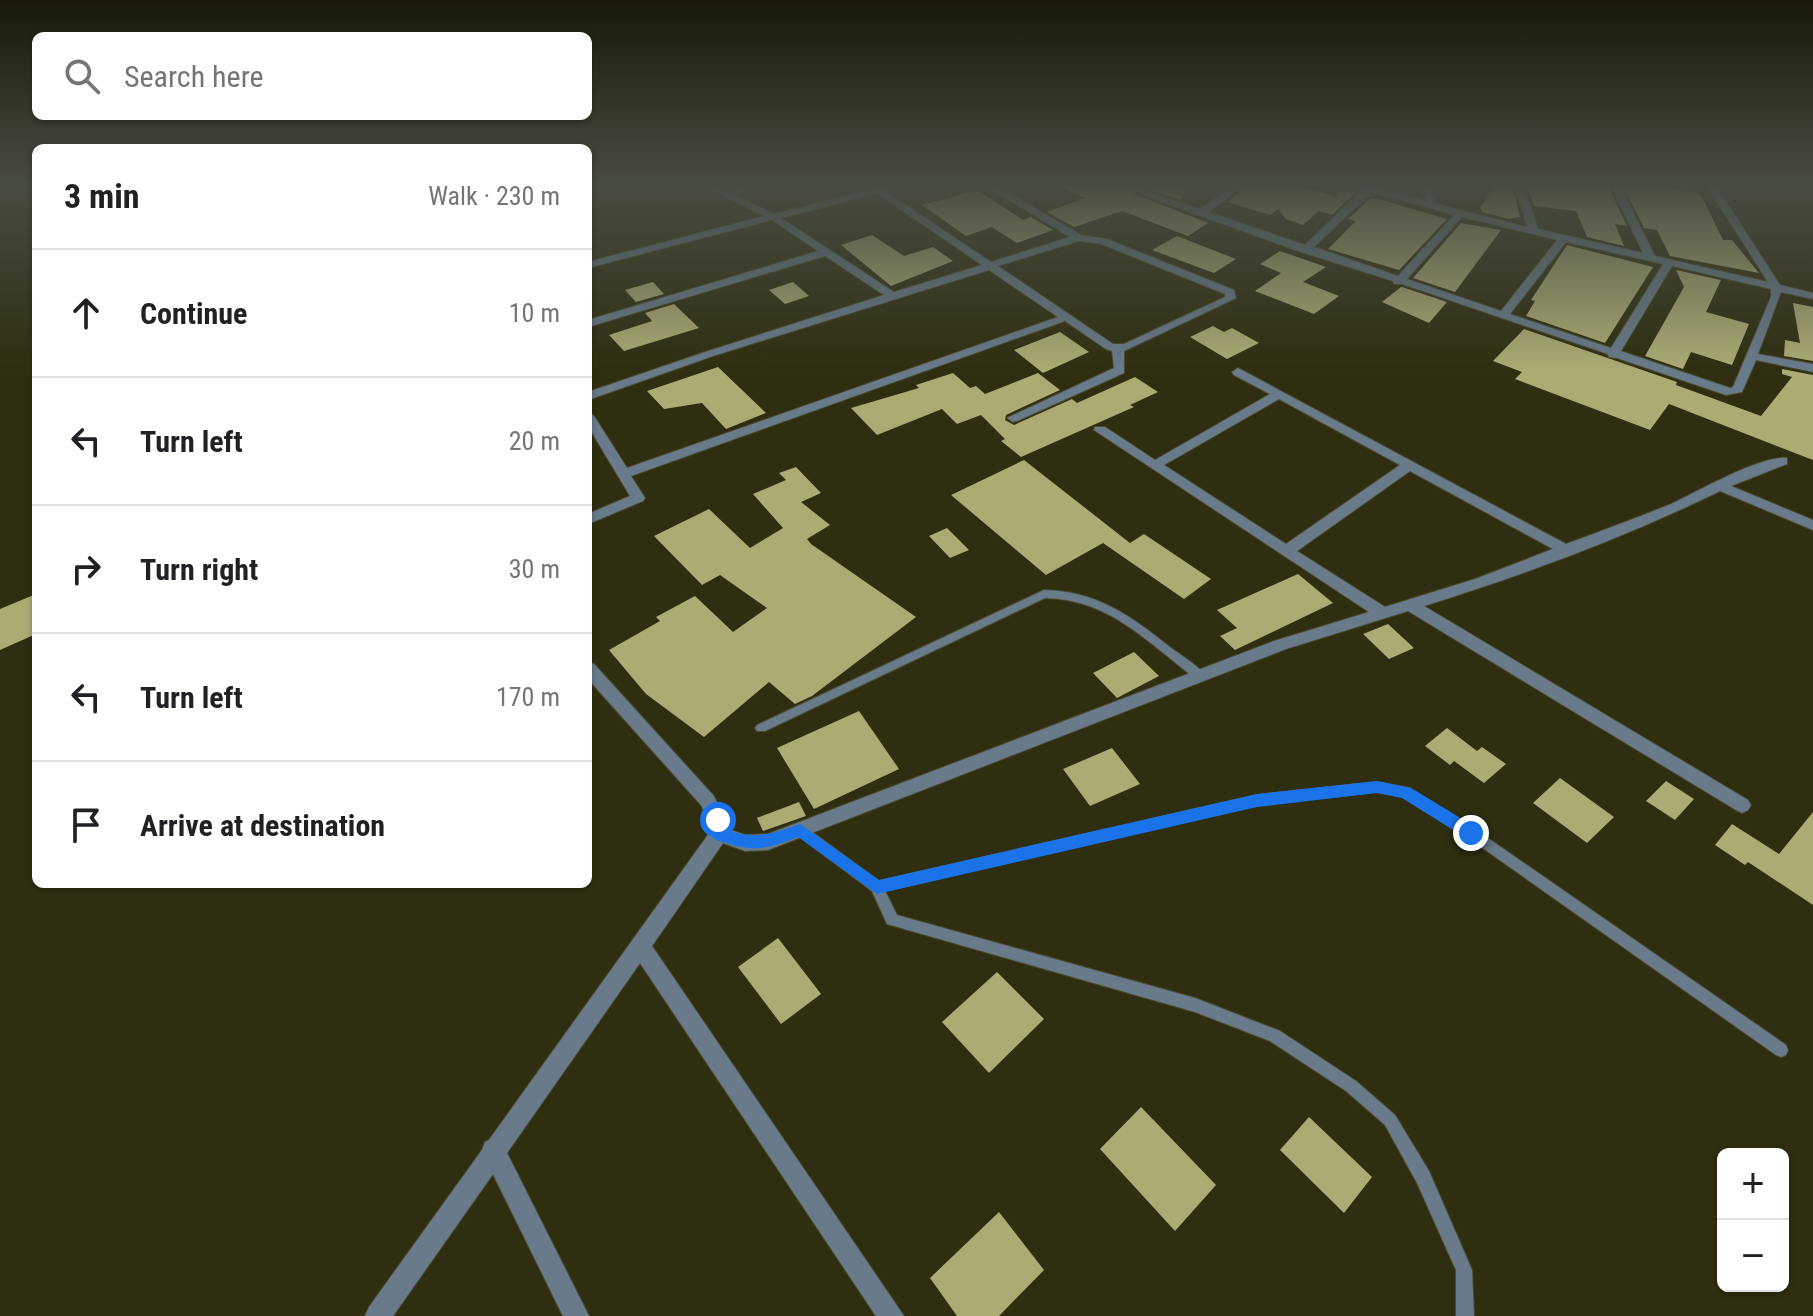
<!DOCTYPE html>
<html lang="en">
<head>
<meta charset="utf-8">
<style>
  body { margin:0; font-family:"Roboto Condensed",sans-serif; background:#f2f2f2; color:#202124 }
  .controls { position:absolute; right:24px; bottom:24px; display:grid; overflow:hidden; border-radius:12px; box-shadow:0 2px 6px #0004 }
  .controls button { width:72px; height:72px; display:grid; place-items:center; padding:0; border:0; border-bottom:2px solid #e0e0e0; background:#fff; color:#202124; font:40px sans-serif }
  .stop { position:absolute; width:24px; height:24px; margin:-18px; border:6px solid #1a73e8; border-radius:50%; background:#fff }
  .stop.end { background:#1a73e8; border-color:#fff; box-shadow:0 2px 8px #0008 }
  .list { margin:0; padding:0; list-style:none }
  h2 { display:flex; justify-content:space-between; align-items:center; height:104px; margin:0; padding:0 32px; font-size:34px }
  h2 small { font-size:26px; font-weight:400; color:#757577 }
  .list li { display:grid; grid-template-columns:52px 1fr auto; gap:24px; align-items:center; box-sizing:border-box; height:128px; padding:0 32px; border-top:2px solid #e0e0e0 }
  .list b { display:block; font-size:30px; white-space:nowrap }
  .list em { font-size:26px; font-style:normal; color:#757577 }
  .icon { flex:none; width:44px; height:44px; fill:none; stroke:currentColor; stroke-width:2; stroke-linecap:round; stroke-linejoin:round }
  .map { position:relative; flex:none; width:1813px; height:1316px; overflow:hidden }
  .search { position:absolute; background:#fff; box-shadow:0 2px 6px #0004; left:32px; top:32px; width:560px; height:88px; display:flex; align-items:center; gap:20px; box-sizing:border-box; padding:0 28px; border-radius:12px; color:#757577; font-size:30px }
  .panel { position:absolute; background:#fff; box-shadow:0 2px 6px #0004; left:32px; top:144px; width:560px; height:744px; border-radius:12px }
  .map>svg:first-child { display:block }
  .building { fill:#acab74 }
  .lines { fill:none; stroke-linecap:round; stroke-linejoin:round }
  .service-casing { stroke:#4b4b2f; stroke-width:2 }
  .minor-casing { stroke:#4b4b2f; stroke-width:2 }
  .service { fill:#697a8b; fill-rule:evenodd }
  .minor { fill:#697a8b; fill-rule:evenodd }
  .route { fill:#1a73e8 }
</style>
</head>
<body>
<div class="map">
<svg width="1813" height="1316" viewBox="0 0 1813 1316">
  <rect width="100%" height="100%" fill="#2f2e10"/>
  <g class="building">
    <polygon points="1057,186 1114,186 1208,223 1188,236 1122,211 1074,227 1047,212 1085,198"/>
    <polygon points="1138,186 1186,186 1181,200"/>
    <polygon points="1246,186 1299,186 1335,196 1343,190 1355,193 1332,215 1319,211 1303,225 1286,219 1278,209 1270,215 1228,202"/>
    <polygon points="1498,186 1512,186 1520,217 1509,219 1482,212 1480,207"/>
    <polygon points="1527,186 1608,186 1627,226 1615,224 1624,246 1587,237 1576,211 1534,206"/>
    <polygon points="1623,186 1662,186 1700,193 1723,240 1732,240 1759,273 1670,256 1657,230 1644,228"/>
    <polygon points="977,190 1023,220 1031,217 1053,230 1017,243 992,227 966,236 922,205"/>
    <polygon points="1371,198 1382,200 1447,219 1399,270 1328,249 1356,221 1348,219"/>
    <polygon points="1461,223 1501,230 1455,292 1413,278"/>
    <polygon points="872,235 904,256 933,247 953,261 891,286 841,245"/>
    <polygon points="1177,236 1236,259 1214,273 1152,250"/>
    <polygon points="1567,245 1653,267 1605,343 1526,316 1535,301 1531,300"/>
    <polygon points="1280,251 1326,267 1303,282 1339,296 1314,314 1255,291 1281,273 1260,264"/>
    <polygon points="1676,270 1721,280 1706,312 1749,324 1732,365 1691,352 1683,369 1645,356 1684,287"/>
    <polygon points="653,282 664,294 636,302 625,290"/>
    <polygon points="793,282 809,296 785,304 769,290"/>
    <polygon points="1401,287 1402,287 1447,302 1429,323 1382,302"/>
    <polygon points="1793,303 1813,307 1813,361 1784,356 1785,340 1800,343"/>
    <polygon points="674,304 699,328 624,351 609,335 652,321 645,313"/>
    <polygon points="1213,326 1224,332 1232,328 1259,343 1227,359 1190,337"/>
    <polygon points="1524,329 1677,382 1676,385 1761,416 1792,377 1782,374 1782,369 1813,375 1813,460 1669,404 1650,430 1515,379 1522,372 1493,361"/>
    <polygon points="1060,332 1089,352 1043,373 1014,350"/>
    <polygon points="718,367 766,413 726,429 702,403 664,409 647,391"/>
    <polygon points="953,373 970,388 976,386 985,394 1038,373 1060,390 1006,415 1005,420 1014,425 1072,399 1077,403 1135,377 1158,392 1130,405 1134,407 1021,457 1001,441 1005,439 981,415 957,424 942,409 877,435 851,408 919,388 916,385"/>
    <polygon points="1024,460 1130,543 1144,534 1211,579 1184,599 1103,543 1046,575 951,495"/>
    <polygon points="796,467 821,493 801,502 830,525 807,539 811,544 916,617 812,696 795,704 769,682 704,737 646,694 609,650 660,621 656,617 695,596 733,632 767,608 720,575 702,585 654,536 709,509 750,548 783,528 753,494 786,480 779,473"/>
    <polygon points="947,528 969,550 950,558 929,536"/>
    <polygon points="1298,574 1333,603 1235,650 1220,636 1237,628 1217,610"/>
    <polygon points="36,594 36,634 0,650 0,609"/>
    <polygon points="1388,624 1414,648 1389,659 1363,634"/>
    <polygon points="1134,652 1159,676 1117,698 1093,673"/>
    <polygon points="859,711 899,769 814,809 777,748"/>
    <polygon points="1447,728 1477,751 1482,747 1506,764 1484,783 1454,761 1450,765 1425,746"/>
    <polygon points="1112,748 1140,784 1090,806 1063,769"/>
    <polygon points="1560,778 1614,817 1587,843 1533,803"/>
    <polygon points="1666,781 1694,799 1675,820 1646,801"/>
    <polygon points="799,802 806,816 763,831 757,818"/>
    <polygon points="1813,812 1813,905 1748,862 1745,865 1715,845 1732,824 1779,854"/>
    <polygon points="778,938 821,994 781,1024 738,967"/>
    <polygon points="997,972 1044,1019 989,1073 942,1022"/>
    <polygon points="1141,1107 1216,1185 1175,1231 1100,1149"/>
    <polygon points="1309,1117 1372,1177 1344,1213 1280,1150"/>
    <polygon points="999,1212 1044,1270 999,1316 957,1316 930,1278"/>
  </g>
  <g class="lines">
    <g class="service-casing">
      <g id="service">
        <path d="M1044,590C1097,591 1131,616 1171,648C1182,656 1196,664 1205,675L1203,678H1195C1147,642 1109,599 1045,598L765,731H757L755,728L757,725Z"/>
        <polygon points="1377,782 1410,788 1475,829 1786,1045 1788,1050 1786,1055 1781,1057 1776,1055 1467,837 1403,797 1377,792 1257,805 885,891 897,915 1195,998 1280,1031 1356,1081 1395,1115 1429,1171 1472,1270 1474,1316 1456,1316 1456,1270 1417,1183 1385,1125 1346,1091 1270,1041 1195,1012 887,924 872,891 796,834 794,830 796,826 800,824 804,826 879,881 1257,795"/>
      </g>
    </g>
    <g class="minor-casing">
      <g id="minor">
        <path d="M704,186H716L725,190L760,186L759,188L733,194L774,214L882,186H900L888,193L991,262L1070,237L986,186H997L1081,235L1107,239L1234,290L1236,298L1124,351V373L1017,421L1013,422L1007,418L1114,368L1112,351L1106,349L1065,321L631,476L645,498L643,501L588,524V514L630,496L588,426V412L594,416L627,468L1058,317L989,270L713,356L588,400V392L705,352L884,295L825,256L588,327V320L818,251L772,220L588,268V262L764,216ZM879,193L881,196L982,265L894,292L781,218ZM1079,241L1101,244L1225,294V297L1124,344H1113L998,266Z"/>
        <path d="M1117,186H1130L1200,209L1234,186H1243L1209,212L1305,245L1363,189L1358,186H1371L1426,201L1423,186H1432L1436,204L1527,227L1515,186H1524L1538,229L1643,253L1611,186H1620L1655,256L1768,282L1707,186H1716L1780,285L1813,293V299L1781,292L1758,354L1813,364V372L1756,360L1742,392L1726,395L1617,358L1609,357L1608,354L1402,284H1394L1393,281L1301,252ZM1372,192L1454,215L1398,276L1314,247ZM1462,217L1557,240L1501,311L1407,279ZM1566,242L1663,264L1611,348L1510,314ZM1672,266L1771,289V297L1733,387L1730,388L1621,351Z"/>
        <path d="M1238,368L1566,544C1601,531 1637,518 1671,504C1697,492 1761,455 1787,458V464L1731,486L1813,520V530L1720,491C1626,537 1524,575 1424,606L1748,800L1751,805L1748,810L1742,813L1736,810L1408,611L1286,649L768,850L745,851L723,843L652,946L904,1316H876L640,963L507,1153L589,1316H563L493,1174L393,1316H365L369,1307L482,1150L485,1142L489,1140L710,832L709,821L701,805L588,679V662L594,664L713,795L727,820L728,829L745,835L768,834L1274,641L1369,612L1094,430L1095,427H1105L1155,460L1270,394L1234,375L1232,372ZM1279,399L1400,465L1286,544L1164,465ZM1410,471L1553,549L1475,579L1385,607L1297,551Z"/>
      </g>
    </g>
    <use href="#service" class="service"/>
    <use href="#minor" class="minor"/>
  </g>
  <linearGradient id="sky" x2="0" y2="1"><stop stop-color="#1a1909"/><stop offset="0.5" stop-color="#474c42"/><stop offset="1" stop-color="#474c42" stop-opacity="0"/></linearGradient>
  <rect width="1813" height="370" fill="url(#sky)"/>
  <path class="route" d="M1377,781L1411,788L1477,828V838H1466L1402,798L1377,793L1257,807L877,894L798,837C762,851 750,852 714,839L711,820L718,814L723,816L726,830C755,840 772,834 800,824L879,880L1257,794Z"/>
</svg>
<div class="controls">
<button>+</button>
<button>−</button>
</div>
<div class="stop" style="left:718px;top:820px"></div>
<div class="stop end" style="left:1471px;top:833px"></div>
<div class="search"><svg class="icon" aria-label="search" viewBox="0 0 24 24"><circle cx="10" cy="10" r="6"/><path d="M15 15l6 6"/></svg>Search here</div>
<section class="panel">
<h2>3 min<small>Walk · 230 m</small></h2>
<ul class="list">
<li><svg class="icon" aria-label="ahead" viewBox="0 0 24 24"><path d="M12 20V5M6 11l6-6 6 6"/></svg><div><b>Continue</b></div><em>10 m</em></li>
<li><svg class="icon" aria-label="left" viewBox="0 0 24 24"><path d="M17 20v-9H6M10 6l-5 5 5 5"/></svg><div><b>Turn left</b></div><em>20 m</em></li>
<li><svg class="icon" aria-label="right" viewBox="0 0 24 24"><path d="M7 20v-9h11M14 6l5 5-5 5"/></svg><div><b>Turn right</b></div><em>30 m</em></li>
<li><svg class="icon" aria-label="left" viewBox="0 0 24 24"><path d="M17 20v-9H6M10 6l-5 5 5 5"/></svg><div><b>Turn left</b></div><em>170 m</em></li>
<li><svg class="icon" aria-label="arrive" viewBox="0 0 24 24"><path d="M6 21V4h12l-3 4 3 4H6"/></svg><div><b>Arrive at destination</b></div></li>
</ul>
</section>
</div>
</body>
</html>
